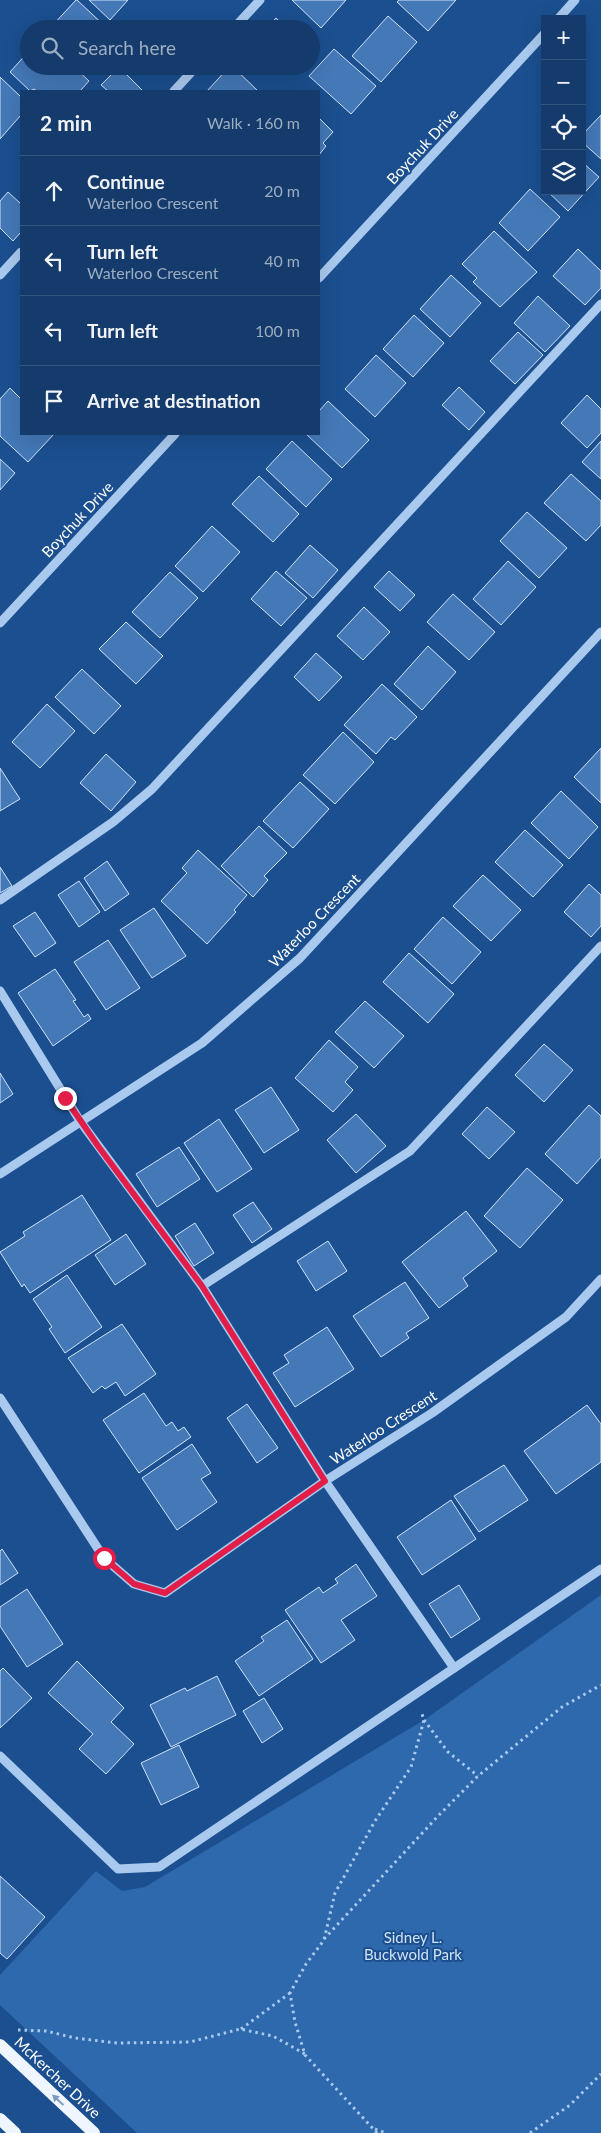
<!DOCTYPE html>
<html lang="en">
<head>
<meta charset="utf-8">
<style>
  body { margin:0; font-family:Lato,sans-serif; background:#214673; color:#f1f3f6 }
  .controls { position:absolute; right:15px; top:15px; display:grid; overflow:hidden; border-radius:0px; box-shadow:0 5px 20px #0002 }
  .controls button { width:45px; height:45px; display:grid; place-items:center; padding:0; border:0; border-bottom:1px solid #33557e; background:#143b6b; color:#f1f3f6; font:25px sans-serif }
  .stop { position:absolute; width:15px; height:15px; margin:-11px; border:4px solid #e11d48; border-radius:50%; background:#fff }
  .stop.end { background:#e11d48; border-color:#fff; box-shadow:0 1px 5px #0008 }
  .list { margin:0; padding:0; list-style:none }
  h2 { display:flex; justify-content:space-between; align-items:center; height:65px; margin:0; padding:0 20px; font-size:21px }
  h2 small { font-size:16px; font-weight:400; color:#9dadc1 }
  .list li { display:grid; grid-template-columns:32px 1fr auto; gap:15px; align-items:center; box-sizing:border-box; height:70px; padding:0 20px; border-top:1px solid #33557e }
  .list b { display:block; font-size:19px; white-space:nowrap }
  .list p { margin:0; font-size:16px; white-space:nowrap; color:#9dadc1 }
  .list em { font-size:16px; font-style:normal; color:#9dadc1 }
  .icon { flex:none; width:28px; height:28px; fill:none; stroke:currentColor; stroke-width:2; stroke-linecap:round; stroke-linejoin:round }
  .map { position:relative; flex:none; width:601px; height:2133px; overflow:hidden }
  .search { position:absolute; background:#143b6b; box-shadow:0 5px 20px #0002; left:20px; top:20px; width:300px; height:55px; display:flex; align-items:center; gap:12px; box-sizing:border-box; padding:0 18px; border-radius:28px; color:#9dadc1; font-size:19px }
  .panel { position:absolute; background:#143b6b; box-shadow:0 5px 20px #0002; left:20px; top:90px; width:300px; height:345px; border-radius:0px }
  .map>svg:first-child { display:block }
  .green { fill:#2e69ad }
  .building { fill:#4478b7; stroke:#cfe3fa }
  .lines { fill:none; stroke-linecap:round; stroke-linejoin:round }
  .path { stroke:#a9c9ee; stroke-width:3; stroke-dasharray:2.5 4; stroke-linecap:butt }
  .minor { stroke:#a9c9ee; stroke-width:9 }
  .major { stroke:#f0f6ff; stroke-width:12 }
  .oneway { fill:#7b9ac1 }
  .route { stroke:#e11d48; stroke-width:6 }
  .labels { text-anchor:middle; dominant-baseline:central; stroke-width:4; stroke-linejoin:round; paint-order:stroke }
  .street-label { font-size:15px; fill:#fff; stroke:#1b4f8f }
  .park-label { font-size:15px; fill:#cfe3fa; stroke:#1b4f8f }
</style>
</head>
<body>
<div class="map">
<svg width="601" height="2133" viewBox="0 0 601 2133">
  <rect width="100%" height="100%" fill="#1b4f8f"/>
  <polygon class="green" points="601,1595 601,2133 137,2133 0,2005 0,1975 96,1871 122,1891 145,1887 424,1720"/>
  <g class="building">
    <polygon points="76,0 77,0 108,29 52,29 51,27"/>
    <polygon points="89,0 128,0 110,20"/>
    <polygon points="292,0 346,0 321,28"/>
    <polygon points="399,0 456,0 428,31 397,2"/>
    <polygon points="388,16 417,42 381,82 352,56"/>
    <polygon points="276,18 288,29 266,29"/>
    <polygon points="334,49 376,86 351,114 309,76"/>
    <polygon points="29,51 29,66 73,66 89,81 80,91 37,91 34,89 30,91 10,72"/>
    <polygon points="230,66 232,66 258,91 207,91"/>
    <polygon points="119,67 143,91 108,91 101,85"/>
    <polygon points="0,77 21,97 21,115 0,139"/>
    <polygon points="601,115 601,159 582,142 582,135"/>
    <polygon points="319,118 333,132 323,143 326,146 319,155"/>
    <polygon points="582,162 599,177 568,211 547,191 582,191"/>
    <polygon points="530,189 560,217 528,251 499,223"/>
    <polygon points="8,192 21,204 21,232 13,241 0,228 0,201"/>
    <polygon points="494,231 537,272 500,307 473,282 477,278 462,264"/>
    <polygon points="578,249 601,271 601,288 585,305 553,276"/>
    <polygon points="451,275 481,303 450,337 420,309"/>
    <polygon points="538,296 570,326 545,352 514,323"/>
    <polygon points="414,315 444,343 413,377 383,349"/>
    <polygon points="518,332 543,355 515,384 490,361"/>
    <polygon points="376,355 406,383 375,417 345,389"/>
    <polygon points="459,387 485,412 469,430 442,405"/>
    <polygon points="10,388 21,399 21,434 54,434 28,462 0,436 0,399"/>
    <polygon points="587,395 601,409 601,433 587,448 561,423"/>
    <polygon points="328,401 369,440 342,468 306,434 319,434 319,411"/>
    <polygon points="292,441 332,479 306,507 266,469"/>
    <polygon points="601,441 601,479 582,462"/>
    <polygon points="0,459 15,473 0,490"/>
    <polygon points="571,474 601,501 601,525 586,541 544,503"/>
    <polygon points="259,476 299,514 273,542 232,504"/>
    <polygon points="527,512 567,548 539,578 500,541"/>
    <polygon points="212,526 240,552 203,592 175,566"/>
    <polygon points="310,545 338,570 313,598 285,573"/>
    <polygon points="508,561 536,587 501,625 473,599"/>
    <polygon points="276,571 307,598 281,626 251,599"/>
    <polygon points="389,571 415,595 400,611 374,587"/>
    <polygon points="170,572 198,598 160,638 132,612"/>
    <polygon points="453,594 495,632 469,660 427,622"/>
    <polygon points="364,607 390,632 363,660 337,636"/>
    <polygon points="126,622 163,656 136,684 99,649"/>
    <polygon points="428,646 456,672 422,710 394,684"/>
    <polygon points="316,653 342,677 319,701 294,677"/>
    <polygon points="82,669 121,706 94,734 55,697"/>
    <polygon points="382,684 417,717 395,740 391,737 376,754 344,725"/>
    <polygon points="47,704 75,731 40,768 12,742"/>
    <polygon points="343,732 374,762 335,804 303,775"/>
    <polygon points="601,748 601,803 574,777"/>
    <polygon points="106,754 136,782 111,811 80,783"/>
    <polygon points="0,768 20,799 0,811"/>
    <polygon points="300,782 329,809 293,848 263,821"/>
    <polygon points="561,791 598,827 569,859 531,823"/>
    <polygon points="259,826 287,853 264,876 268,880 253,897 221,866"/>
    <polygon points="525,830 563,865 533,897 495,862"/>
    <polygon points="198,850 247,895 234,910 236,912 207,944 161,901 187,873 182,868"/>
    <polygon points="107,861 129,894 105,911 84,878"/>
    <polygon points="0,867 12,886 0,893"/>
    <polygon points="483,875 521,910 491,941 453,906"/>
    <polygon points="79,881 100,912 79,927 58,895"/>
    <polygon points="589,884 601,895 601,926 591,937 564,912"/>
    <polygon points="154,908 186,956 152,978 120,930"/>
    <polygon points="35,912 56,943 35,957 13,926"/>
    <polygon points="443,917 481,952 452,984 414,949"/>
    <polygon points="108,940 140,988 106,1010 74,962"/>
    <polygon points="409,953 454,994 428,1023 383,982"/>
    <polygon points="55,969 76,1000 73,1001 84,1017 88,1014 91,1019 53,1046 18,993"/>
    <polygon points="365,1001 404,1036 374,1068 335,1032"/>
    <polygon points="329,1040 358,1067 345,1082 353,1090 333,1112 295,1078"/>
    <polygon points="544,1044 573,1070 544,1102 515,1075"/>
    <polygon points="0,1073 13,1094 0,1103"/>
    <polygon points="271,1087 299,1130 264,1153 235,1110"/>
    <polygon points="589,1105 601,1116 601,1157 577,1184 545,1154"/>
    <polygon points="487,1107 515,1132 489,1159 462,1134"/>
    <polygon points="356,1114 386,1146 356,1173 327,1140"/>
    <polygon points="219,1119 252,1169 217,1192 184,1143"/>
    <polygon points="179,1147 200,1179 157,1207 136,1174"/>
    <polygon points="527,1168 563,1200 520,1248 484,1216"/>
    <polygon points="82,1195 111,1240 30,1293 24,1284 22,1287 0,1252 25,1236 23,1232"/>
    <polygon points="253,1202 272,1229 252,1243 233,1215"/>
    <polygon points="466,1211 497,1251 463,1278 468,1286 439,1308 402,1262"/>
    <polygon points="195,1223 214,1253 194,1266 175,1236"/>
    <polygon points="126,1234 146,1264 115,1285 95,1255"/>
    <polygon points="328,1241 347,1271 316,1291 297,1261"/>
    <polygon points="67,1275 102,1327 65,1353 49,1329 52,1327 33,1299"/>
    <polygon points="405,1282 429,1318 406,1333 409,1338 381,1357 353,1316"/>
    <polygon points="122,1324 156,1374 125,1396 116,1382 105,1389 102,1386 93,1393 68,1358"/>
    <polygon points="327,1327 354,1369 295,1407 273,1373 289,1363 284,1355"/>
    <polygon points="144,1393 166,1426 172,1422 178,1431 184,1427 191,1437 139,1473 103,1420"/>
    <polygon points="247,1404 278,1448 257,1463 227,1418"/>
    <polygon points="587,1405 601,1424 601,1462 556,1494 524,1451"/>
    <polygon points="192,1444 211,1473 201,1479 217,1502 177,1530 142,1478"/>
    <polygon points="504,1465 528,1500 479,1532 454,1496"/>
    <polygon points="451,1500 476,1539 422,1575 397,1537"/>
    <polygon points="2,1549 18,1573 0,1585 0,1551"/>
    <polygon points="356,1564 377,1596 341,1620 355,1640 321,1663 285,1610 319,1587 323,1593 338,1583 335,1579"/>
    <polygon points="459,1585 480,1619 451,1638 429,1604"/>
    <polygon points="27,1589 63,1644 27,1667 0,1626 0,1607"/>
    <polygon points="287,1620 313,1659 259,1696 235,1661 264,1641 261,1637"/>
    <polygon points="77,1661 124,1708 111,1722 134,1744 106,1774 79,1749 93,1734 48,1693"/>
    <polygon points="3,1668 32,1698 0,1728 0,1671"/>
    <polygon points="217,1676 236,1715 171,1747 150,1705 185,1688 187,1691"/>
    <polygon points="264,1698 283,1729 262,1743 243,1711"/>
    <polygon points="179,1745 199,1787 161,1805 141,1763"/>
    <polygon points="0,1876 45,1917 7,1959 0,1953"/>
  </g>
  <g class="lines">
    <g class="path">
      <polyline points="424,1720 448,1752 478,1776"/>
      <polyline points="324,1939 439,1815 478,1776 562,1707 601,1685"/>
      <polyline points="241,2029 290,1993"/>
      <polyline points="18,2030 46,2031 75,2038 117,2043 190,2042 240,2029 273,2036 305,2054"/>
      <polyline points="375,2129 386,2133"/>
      <polyline points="377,2133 305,2055 295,2022 290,1993 306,1964 324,1940 335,1893 375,1821 411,1767 424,1720 422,1714"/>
      <polyline points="530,2133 570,2105 601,2074"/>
    </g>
    <g class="minor">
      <polyline points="558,19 575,0"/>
      <polyline points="233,29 260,0"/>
      <polyline points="174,91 197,66"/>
      <polyline points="0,275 21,252"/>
      <polyline points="319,278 545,33"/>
      <polyline points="0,623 175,434"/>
      <polyline points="0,900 113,822 152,789 601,304"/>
      <polyline points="0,991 80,1121 202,1286 325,1481 454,1668"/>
      <polyline points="0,1174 202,1043 300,958 601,632"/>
      <polyline points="202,1286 410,1151 601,946"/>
      <polyline points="0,1398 104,1558 134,1584 165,1593 325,1481 432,1413 566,1317 601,1279"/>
      <polyline points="0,1756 118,1869 159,1867 601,1569"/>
    </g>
    <g class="major">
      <polyline points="0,2045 94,2133"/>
      <polyline points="0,2119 15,2133"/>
    </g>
  </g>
  <defs><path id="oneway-solid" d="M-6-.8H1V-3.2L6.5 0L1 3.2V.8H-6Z" transform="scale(1.25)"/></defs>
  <use class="oneway" href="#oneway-solid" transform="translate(58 2100) rotate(-137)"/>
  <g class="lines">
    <polyline class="route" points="65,1098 98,1146 202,1286 325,1481 165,1593 134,1584 104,1558"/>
  </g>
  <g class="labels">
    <g class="street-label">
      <text transform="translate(422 146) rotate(-47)">Boychuk Drive</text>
      <text transform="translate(77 519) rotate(-47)">Boychuk Drive</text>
      <text transform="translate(314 920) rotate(-46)">Waterloo Crescent</text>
      <text transform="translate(383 1427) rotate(-33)">Waterloo Crescent</text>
      <text transform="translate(58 2077) rotate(43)">McKercher Drive</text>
    </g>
    <g class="park-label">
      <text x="413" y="1937">Sidney L.<tspan x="413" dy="17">Buckwold Park</tspan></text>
    </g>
  </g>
</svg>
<div class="controls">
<button>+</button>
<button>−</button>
<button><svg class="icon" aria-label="locate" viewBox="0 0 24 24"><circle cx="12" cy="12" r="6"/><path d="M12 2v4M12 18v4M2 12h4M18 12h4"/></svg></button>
<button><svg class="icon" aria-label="layers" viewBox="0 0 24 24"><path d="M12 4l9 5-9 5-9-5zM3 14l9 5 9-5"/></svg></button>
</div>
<div class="stop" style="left:104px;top:1558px"></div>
<div class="stop end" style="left:65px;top:1098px"></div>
<div class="search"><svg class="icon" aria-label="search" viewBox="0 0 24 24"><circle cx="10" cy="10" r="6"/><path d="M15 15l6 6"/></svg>Search here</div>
<section class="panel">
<h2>2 min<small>Walk · 160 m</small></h2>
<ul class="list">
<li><svg class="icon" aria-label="ahead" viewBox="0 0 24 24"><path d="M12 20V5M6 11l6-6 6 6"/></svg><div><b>Continue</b><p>Waterloo Crescent</p></div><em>20 m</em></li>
<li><svg class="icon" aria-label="left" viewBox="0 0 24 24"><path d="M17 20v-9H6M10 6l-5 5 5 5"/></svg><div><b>Turn left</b><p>Waterloo Crescent</p></div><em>40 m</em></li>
<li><svg class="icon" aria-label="left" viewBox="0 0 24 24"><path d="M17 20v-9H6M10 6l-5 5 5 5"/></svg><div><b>Turn left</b></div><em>100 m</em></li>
<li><svg class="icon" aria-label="arrive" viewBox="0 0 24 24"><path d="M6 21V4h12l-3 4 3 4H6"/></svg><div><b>Arrive at destination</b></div></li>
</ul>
</section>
</div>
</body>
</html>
